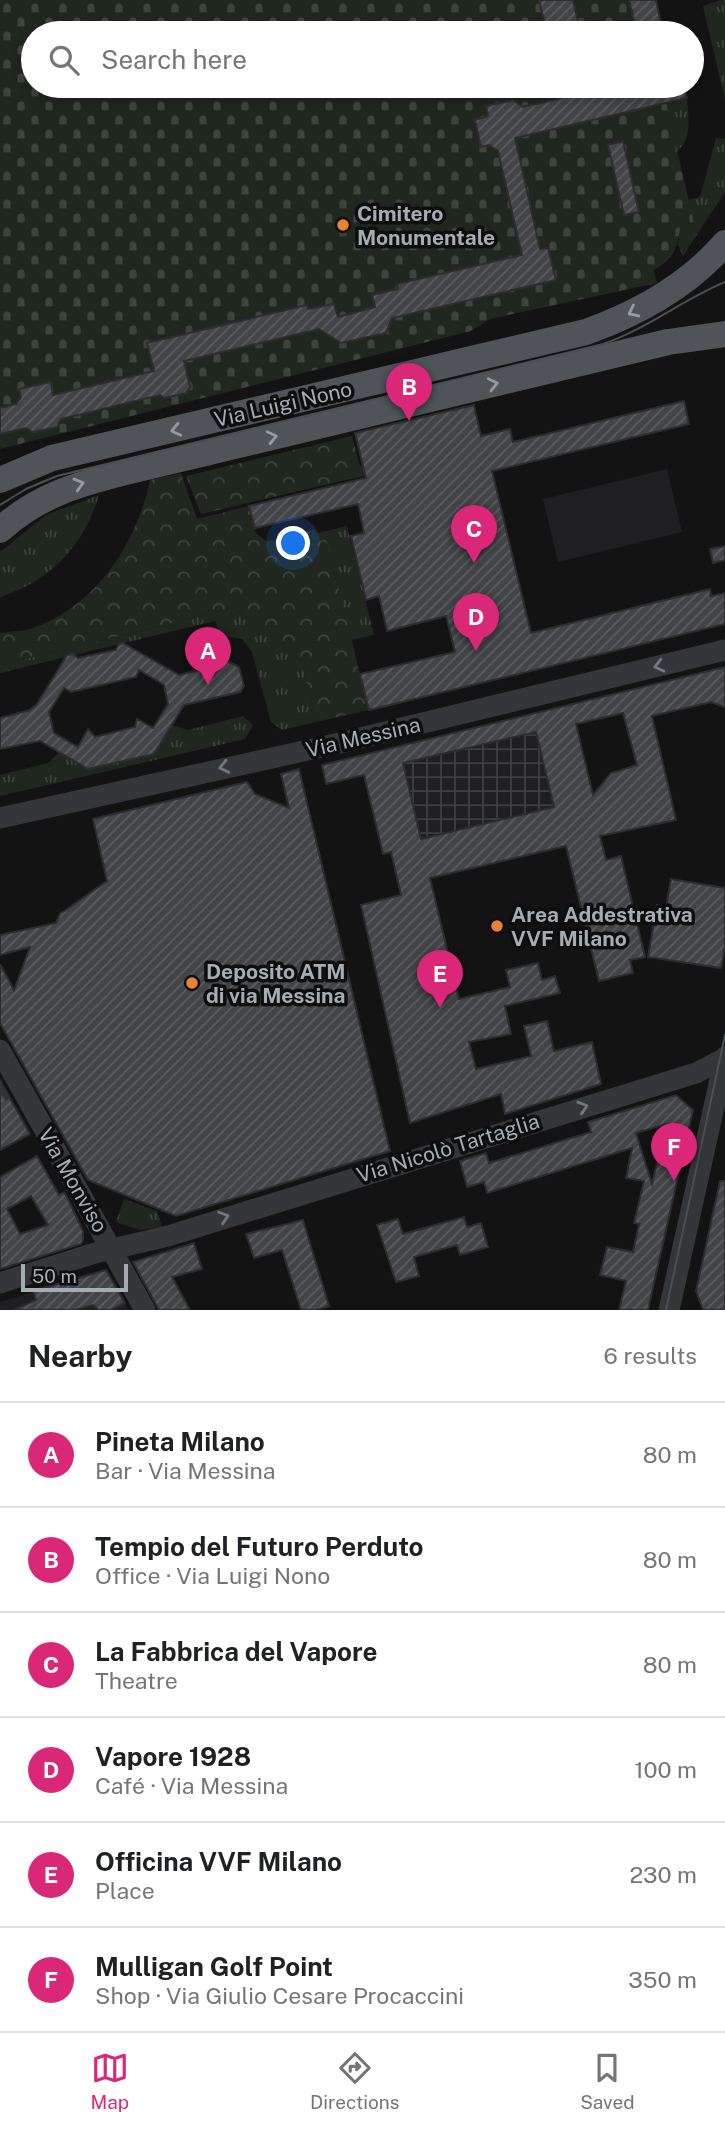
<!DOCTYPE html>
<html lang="en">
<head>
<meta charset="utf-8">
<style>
  body { margin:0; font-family:"Public Sans",sans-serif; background:#f2f2f2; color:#202124 }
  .scale { position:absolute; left:21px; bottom:18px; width:107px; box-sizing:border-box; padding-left:7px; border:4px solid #a5adb4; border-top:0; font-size:19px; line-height:24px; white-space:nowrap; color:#a5adb4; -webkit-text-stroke:5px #0e0e0f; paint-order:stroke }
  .you { position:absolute; left:294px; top:544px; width:24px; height:24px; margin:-18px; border:5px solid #fff; border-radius:50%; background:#1a73e8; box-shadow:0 0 0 10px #1a73e833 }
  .badge { display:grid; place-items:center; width:46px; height:46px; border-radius:50%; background:#db2777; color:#fff; font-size:23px; font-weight:700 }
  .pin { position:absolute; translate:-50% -58px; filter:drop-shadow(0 2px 4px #0008) }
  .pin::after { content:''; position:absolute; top:37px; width:24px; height:21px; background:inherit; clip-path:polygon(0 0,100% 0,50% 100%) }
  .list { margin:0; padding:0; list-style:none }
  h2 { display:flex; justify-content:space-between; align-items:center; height:91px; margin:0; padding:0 28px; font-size:30px }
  h2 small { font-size:23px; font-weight:400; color:#757577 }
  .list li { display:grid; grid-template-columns:46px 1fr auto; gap:21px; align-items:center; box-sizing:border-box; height:105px; padding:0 28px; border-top:2px solid #e0e0e0 }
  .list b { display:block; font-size:26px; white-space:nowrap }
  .list p { margin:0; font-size:23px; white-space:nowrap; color:#757577 }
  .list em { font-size:23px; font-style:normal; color:#757577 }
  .icon { flex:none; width:38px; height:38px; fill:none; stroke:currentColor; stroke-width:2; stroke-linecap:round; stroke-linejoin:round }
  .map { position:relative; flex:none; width:725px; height:1310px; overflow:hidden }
  .search { position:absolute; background:#fff; box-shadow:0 4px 10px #0003; left:21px; right:21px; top:21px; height:77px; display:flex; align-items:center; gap:18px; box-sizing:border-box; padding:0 24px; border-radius:38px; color:#757577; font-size:26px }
  .sheet { height:721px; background:#fff }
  nav { display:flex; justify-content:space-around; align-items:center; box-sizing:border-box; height:98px; border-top:2px solid #e0e0e0; background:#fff; font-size:19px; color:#757577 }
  nav a { display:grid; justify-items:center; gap:4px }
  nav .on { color:#db2777 }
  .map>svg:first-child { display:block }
  .built { fill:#1f1f21 }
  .industrial { fill:url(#industrial-grid) }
  .grass { fill:url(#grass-tufts) }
  .forest { fill:url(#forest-crowns) }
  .cemetery { fill:url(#cemetery-stones) }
  .building { fill:url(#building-hatch); stroke:#2d2d30; stroke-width:2; fill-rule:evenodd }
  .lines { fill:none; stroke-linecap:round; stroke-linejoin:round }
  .minor-tunnel { stroke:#303234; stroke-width:21; stroke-dasharray:21 10; stroke-linecap:butt }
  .minor { stroke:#343639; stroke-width:21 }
  .major { stroke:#505458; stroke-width:26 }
  .tram { stroke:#4b4e52; stroke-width:2 }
  .oneway { stroke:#949ba2 }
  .oneway2 { stroke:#72777d }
  .poi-dot { fill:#e88237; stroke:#0e0e0f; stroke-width:2.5 }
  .labels { text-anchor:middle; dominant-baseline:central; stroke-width:7; stroke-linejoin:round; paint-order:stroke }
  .poi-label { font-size:21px; font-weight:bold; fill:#a5adb4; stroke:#0e0e0f; text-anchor:start }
  .street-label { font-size:21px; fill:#a5adb4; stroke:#0e0e0f }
</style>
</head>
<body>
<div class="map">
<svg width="725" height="1310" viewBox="0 0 725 1310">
  <defs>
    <pattern id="industrial-grid" width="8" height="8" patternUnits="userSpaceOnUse" patternTransform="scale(1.75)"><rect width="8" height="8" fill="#1f1f21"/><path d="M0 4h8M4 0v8" fill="none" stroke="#3d3d3f"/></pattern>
    <pattern id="grass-tufts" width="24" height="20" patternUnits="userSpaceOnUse" patternTransform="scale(1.75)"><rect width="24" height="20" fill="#20271f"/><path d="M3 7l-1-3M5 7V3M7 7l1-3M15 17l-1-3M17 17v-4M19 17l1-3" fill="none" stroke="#3d443d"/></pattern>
    <pattern id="forest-crowns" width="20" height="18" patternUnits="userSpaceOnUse" patternTransform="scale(1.75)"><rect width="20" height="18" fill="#20271f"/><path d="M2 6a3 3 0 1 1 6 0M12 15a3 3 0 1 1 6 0" fill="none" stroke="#3d443d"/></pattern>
    <pattern id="cemetery-stones" width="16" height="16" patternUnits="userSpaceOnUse" patternTransform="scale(1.75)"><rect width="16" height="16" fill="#20271f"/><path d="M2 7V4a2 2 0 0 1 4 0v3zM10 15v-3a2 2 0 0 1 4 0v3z" fill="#3d443d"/></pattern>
    <pattern id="building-hatch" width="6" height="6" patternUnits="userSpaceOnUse" patternTransform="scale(1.75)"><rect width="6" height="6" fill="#424447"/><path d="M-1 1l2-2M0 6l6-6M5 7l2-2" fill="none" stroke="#5a5c5f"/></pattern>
  </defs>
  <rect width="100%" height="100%" fill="#131314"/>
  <g class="built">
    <polygon points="667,469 682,532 558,562 543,499"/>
    <polygon points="106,1270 129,1310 0,1310 0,1302"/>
  </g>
  <polygon class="industrial" points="536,732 554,807 424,870 403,763"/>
  <g class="grass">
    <polygon points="720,0 725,0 725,100 703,6"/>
    <path d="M687,98C688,115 693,140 677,151L665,103Z"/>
    <polygon points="716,138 725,139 725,192 683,256 678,245 680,227 694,223 688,200 700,197"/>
    <path d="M99,495C84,545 51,581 0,597V552L46,515Z"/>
    <polygon points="347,526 374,635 342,642 266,542 313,529 318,533"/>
    <polygon points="234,608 301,660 316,722 282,730 271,722 252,652 242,639 221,636 215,621 0,673 0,665"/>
    <polygon points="243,716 253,725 245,739 0,796 0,775 48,763 60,752 88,769 154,754 172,725 188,730"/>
    <polygon points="124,1199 157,1211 162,1227 140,1230 116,1222"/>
  </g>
  <g class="forest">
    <polygon points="352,436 360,466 421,452 423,462 201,514 186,476"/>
    <path d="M181,473L197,519L249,506L256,533L273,547L325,534L369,710L316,722L301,660L234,608L0,665V633C10,631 23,632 33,628C96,606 137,543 150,480Z"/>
  </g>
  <path class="cemetery" d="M0,0H656L663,33H33V86H684L687,98L666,103L694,223L680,227C678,249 673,259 654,270L657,283L490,319L471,331L0,449Z"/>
  <g class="building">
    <polygon points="539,0 573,0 581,33 547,33"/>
    <polygon points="629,0 656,0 663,33 637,33"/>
    <polygon points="559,86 594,86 595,91 617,86 684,86 687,98 515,138 540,249 548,248 556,280 392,318 386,333 341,343 319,329 184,361 190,387 186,393 164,398 160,395 61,419 57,427 33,432 26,428 0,434 0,408 16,404 21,397 19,389 51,382 53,395 154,371 147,343 307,305 308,309 334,304 338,317 375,307 372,295 398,289 397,284 522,255 498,151 489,145 481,147 475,120 488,116 486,106 513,100 523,107 562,98"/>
    <polygon points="623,141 639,212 624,215 608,145"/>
    <polygon points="684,401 689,424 492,471 531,633 710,589 711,596 725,593 725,624 369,710 360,674 455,652 446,616 387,631 379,596 366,600 351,536 364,533 358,504 255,528 249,506 366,478 355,433 474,405 481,436 510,429 513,442"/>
    <polygon points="725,546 725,560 713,563 710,549"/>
    <path d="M123,643L179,675L221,665L223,659L239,667L244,686L240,692L184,705L154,754L88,769L40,741L0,749V718L30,710L37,704L67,655L73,654L78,658L116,650L118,645ZM139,670L164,685L168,704L153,728L137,719L135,727L95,737L88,729L78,747L54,733L49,712L64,688L71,692L136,677Z"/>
    <path d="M725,667V707L711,702L652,716L676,820L600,836L606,860L621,856L645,957L630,960L633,973L599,981L566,846L430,878L459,999L510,987L506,970L538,963L542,980L555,976L560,993L505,1006L511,1034L469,1042L476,1069L531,1056L524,1026L547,1021L554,1051L592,1042L601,1084L505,1114L501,1094L410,1123L361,905L401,895L391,852L383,854L364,775L326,784L322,765ZM623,713L637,765L611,773L593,795L576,724ZM536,732L554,807L421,839L403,763Z"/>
    <polygon points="299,769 390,1151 176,1216 88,1180 0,1023 0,964 14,990 30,947 0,955 0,935 56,923 60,914 107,881 93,819 247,782 255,794 289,808 281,774"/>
    <polygon points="671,879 725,888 725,946 721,968 648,957 657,905 666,907"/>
    <polygon points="0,1080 30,1134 0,1150"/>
    <path d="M676,1095L693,1110L648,1310H619L626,1281L600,1275L607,1247L633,1252L639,1224L634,1223L644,1181L626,1178L632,1148L487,1193L484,1182L467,1187L460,1161L486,1153L489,1163L591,1132L588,1122ZM666,1124L652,1184L636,1133Z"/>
    <path d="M37,1156L59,1195L64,1192L67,1197L83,1231V1240L81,1244L0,1269V1177ZM31,1196L48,1225L20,1234L7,1209Z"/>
    <polygon points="720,1181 725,1181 725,1310 703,1310 696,1291"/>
    <polygon points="464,1217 467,1227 481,1223 488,1247 460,1255 457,1245 414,1257 419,1276 396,1282 377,1225 398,1219 403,1234"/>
    <polygon points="303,1220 329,1306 316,1310 301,1310 282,1250 254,1258 246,1234"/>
    <polygon points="194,1243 202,1269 172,1277 190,1310 159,1310 133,1262"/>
    <polygon points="106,1270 125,1303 111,1310 98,1310 93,1305 75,1310 13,1310 36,1300 33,1291"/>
  </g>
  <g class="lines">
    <polyline class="minor-tunnel" points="0,1092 5,1089"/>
    <g class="minor">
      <polyline points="0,818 344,742 725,650"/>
      <polyline points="0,1050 145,1310"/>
      <polyline points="0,1283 95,1253 168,1236 696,1073 725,1058"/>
      <polyline points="669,1310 725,1057"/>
    </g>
    <g class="major">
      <path d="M0,480L52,458L586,332C639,313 688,286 725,243"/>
      <path d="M0,530C37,496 78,484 126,472L668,342L725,334"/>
    </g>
    <g class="tram">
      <path d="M0,505L26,489L57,476L603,344C647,329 682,300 725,282"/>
      <polyline points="666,1310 725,1035"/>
    </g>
  </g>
  <defs><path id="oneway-chevron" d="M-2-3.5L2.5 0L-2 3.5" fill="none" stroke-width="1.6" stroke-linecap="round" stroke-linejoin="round" transform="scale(1.75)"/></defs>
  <g class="oneway">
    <use href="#oneway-chevron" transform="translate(633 312) rotate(154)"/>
    <use href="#oneway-chevron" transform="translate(493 384) rotate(-13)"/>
    <use href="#oneway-chevron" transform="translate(176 430) rotate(167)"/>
    <use href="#oneway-chevron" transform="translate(272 437) rotate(-13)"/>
    <use href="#oneway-chevron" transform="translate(79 484) rotate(-16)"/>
  </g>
  <g class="oneway2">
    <use href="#oneway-chevron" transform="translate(659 666) rotate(166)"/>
    <use href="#oneway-chevron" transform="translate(224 767) rotate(167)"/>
    <use href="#oneway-chevron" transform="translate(583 1107) rotate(-17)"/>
    <use href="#oneway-chevron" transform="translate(224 1217) rotate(-18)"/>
  </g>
  <g class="poi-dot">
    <circle cx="343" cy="225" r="7"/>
    <circle cx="497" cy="926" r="7"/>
    <circle cx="192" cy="983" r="7"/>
  </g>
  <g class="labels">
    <g class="poi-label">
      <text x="357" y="213">Cimitero<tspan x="357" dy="24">Monumentale</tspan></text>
      <text x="511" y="914">Area Addestrativa<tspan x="511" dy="24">VVF Milano</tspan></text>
      <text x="206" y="971">Deposito ATM<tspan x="206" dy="24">di via Messina</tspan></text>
    </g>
    <g class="street-label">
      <text transform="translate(283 404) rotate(-13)">Via Luigi Nono</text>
      <text transform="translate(363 737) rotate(-13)">Via Messina</text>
      <text transform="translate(448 1148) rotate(-17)">Via Nicolò Tartaglia</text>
      <text transform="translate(73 1180) rotate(60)">Via Monviso</text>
    </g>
  </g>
</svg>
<div class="scale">50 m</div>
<div class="you"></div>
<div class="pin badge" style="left:208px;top:685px">A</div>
<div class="pin badge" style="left:409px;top:421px">B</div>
<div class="pin badge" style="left:474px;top:563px">C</div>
<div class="pin badge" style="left:476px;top:651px">D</div>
<div class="pin badge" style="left:440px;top:1008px">E</div>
<div class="pin badge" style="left:674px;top:1181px">F</div>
<div class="search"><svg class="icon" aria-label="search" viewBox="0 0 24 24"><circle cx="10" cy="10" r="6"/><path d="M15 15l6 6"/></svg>Search here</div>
</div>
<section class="sheet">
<h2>Nearby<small>6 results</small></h2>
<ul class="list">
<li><span class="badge">A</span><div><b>Pineta Milano</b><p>Bar · Via Messina</p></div><em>80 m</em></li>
<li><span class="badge">B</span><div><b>Tempio del Futuro Perduto</b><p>Office · Via Luigi Nono</p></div><em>80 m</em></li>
<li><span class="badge">C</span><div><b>La Fabbrica del Vapore</b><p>Theatre</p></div><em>80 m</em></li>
<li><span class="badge">D</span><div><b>Vapore 1928</b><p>Café · Via Messina</p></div><em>100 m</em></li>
<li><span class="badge">E</span><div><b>Officina VVF Milano</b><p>Place</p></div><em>230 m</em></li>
<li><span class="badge">F</span><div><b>Mulligan Golf Point</b><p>Shop · Via Giulio Cesare Procaccini</p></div><em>350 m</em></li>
</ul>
</section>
<nav>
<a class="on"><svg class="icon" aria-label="map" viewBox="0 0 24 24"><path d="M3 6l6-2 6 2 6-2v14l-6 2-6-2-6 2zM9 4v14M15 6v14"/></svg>Map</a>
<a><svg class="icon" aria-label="directions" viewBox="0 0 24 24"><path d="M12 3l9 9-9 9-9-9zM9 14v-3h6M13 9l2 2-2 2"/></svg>Directions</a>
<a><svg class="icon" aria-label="saved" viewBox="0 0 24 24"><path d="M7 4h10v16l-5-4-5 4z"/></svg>Saved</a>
</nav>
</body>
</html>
